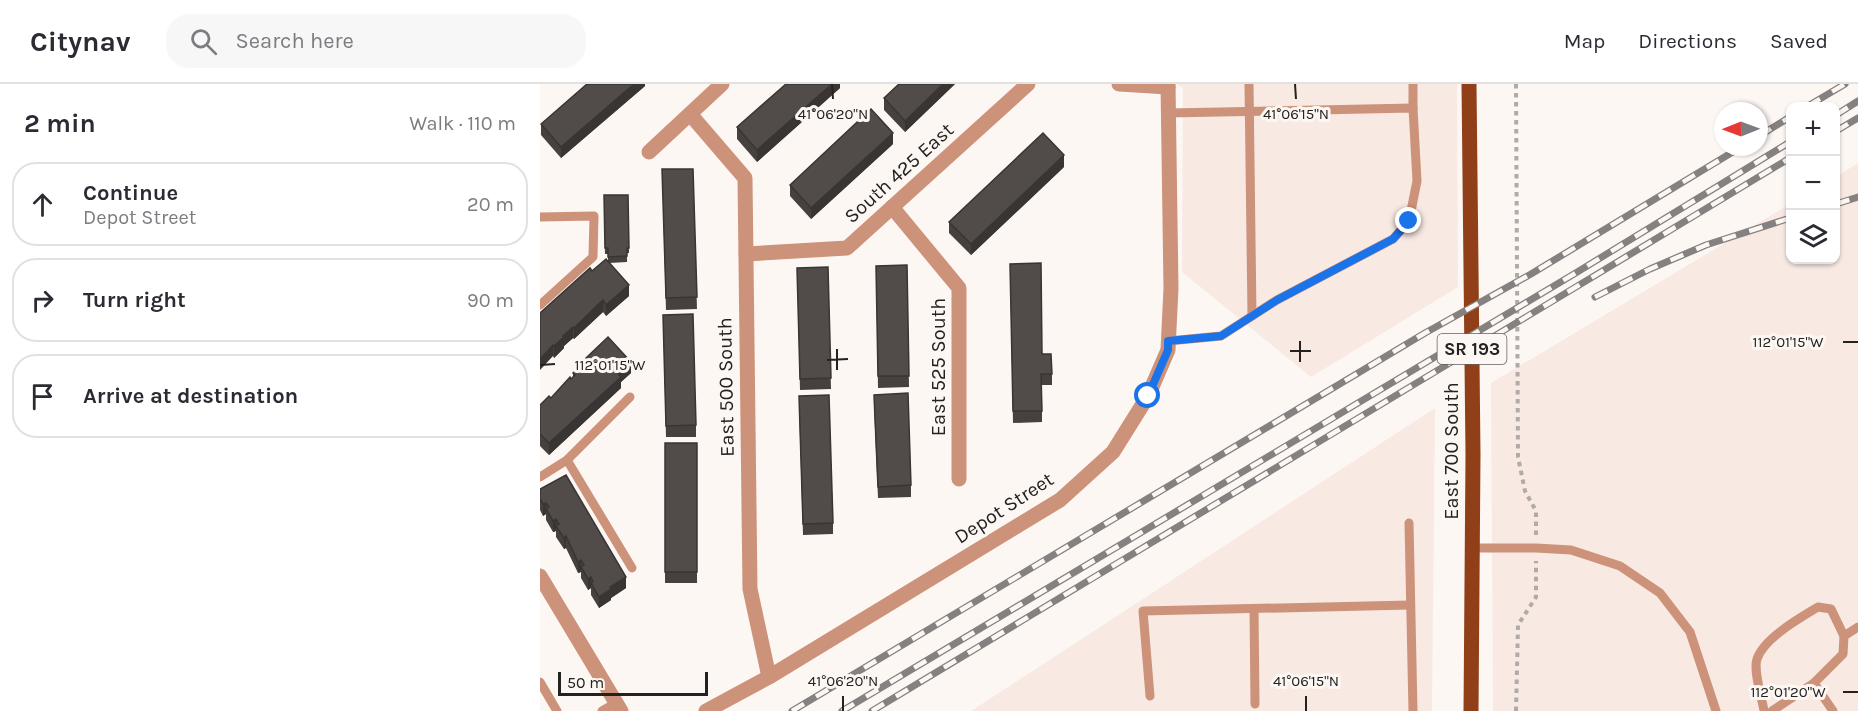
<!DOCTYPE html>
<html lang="en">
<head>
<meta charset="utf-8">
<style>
  body { margin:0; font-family:Karla,sans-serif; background:#f7f7f7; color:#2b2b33 }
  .controls { position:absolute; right:18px; top:18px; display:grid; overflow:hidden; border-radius:12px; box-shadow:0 2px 4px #0004 }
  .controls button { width:54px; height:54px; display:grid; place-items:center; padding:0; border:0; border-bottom:2px solid #e1e1e2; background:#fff; color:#2b2b33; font:30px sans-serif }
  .compass { position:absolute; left:1174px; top:18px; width:54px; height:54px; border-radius:50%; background:#fff; box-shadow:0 2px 4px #0004; rotate:269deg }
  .scale { position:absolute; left:18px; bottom:15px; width:150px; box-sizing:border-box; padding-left:6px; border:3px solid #242221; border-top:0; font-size:16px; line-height:21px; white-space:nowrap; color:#242221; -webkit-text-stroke:4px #fdf7f4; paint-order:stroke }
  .stop { position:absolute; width:18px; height:18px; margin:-14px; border:4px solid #1a73e8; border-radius:50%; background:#fff }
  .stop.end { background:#1a73e8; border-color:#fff; box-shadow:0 2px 6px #0008 }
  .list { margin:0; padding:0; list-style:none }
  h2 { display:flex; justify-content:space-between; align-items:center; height:78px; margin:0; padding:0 24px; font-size:26px }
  h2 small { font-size:20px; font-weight:400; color:#7c7c81 }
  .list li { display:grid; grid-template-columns:39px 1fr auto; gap:18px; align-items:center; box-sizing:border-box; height:84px; margin:0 12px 12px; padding:0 12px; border:2px solid #e1e1e2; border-radius:24px }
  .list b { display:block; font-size:22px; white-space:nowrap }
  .list p { margin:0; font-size:20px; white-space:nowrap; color:#7c7c81 }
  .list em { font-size:20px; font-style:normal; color:#7c7c81 }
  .icon { flex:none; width:33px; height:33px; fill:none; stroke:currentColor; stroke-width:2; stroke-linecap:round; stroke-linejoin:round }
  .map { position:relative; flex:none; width:1318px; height:627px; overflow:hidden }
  header { display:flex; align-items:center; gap:36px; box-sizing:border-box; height:84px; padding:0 30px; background:#fff; border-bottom:2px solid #e1e1e2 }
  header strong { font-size:28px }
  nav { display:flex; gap:33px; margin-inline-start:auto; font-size:21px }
  .search { width:420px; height:54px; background:#f7f7f7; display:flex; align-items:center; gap:15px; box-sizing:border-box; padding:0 21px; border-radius:24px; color:#7c7c81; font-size:22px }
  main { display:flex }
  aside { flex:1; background:#fff }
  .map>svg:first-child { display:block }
  .built { fill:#f8e9e3 }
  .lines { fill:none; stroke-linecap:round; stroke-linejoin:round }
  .path { stroke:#b0aba9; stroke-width:4; stroke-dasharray:4.5 4.5; stroke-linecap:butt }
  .service { stroke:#cd927a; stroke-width:9 }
  .minor { stroke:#cd927a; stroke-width:15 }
  .primary { stroke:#913f19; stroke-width:15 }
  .rail-casing { stroke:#858180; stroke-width:7 }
  .rail { stroke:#fdf7f4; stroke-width:4.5; stroke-dasharray:14; stroke-linecap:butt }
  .wall { fill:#46413f }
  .shaded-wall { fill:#393533 }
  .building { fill:#514c49; stroke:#393533; stroke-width:1.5 }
  .route { stroke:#1a73e8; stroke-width:8 }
  .ticks { fill:none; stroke:#242221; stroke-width:2 }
  .labels { text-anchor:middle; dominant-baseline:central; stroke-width:6; stroke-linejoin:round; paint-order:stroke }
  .shield { fill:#fdf7f4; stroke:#656260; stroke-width:1.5 }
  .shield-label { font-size:18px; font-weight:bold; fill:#242221 }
  .street-label { font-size:20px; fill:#242221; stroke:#fdf7f4 }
  .ticks-label { font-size:15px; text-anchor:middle; fill:#242221; stroke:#fdf7f4; stroke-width:6; stroke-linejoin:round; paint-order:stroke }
</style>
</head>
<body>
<header>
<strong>Citynav</strong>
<div class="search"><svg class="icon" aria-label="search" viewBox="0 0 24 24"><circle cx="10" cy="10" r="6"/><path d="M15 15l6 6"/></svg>Search here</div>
<nav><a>Map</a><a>Directions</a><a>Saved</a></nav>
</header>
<main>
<aside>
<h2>2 min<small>Walk · 110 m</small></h2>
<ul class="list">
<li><svg class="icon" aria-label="ahead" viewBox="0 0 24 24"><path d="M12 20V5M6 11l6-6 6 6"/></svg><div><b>Continue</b><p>Depot Street</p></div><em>20 m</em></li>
<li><svg class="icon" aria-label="right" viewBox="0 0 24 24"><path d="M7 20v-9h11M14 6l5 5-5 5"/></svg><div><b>Turn right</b></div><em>90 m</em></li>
<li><svg class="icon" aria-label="arrive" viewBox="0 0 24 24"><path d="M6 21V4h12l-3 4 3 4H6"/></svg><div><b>Arrive at destination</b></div></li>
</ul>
</aside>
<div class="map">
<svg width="1318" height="627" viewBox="0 0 1318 627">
  <rect width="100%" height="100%" fill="#fdf7f4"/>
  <g class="built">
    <polygon points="636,0 917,0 918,203 771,293 642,188 643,4"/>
    <polygon points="1318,79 1318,627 953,627 951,299 1250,120 1250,176 1296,176 1296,93"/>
    <polygon points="895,324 892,627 431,627 577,532"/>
  </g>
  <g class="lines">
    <g class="path">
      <polyline points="976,0 978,373 985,407 996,427 996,452"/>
      <polyline points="976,627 978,541 996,513 996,477"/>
    </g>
    <g class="service">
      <polyline points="709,0 712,232"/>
      <polyline points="873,0 873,24"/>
      <polyline points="0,133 54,132 53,173 0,221"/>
      <polyline points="628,257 681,252 737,216 853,155 869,137 877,97 873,24 628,29"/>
      <polyline points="27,376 92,484"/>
      <polyline points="0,393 27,376 90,313"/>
      <polyline points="869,439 873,627"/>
      <polyline points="932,464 996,464 1031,466 1080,482 1120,509 1150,548 1176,627"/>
      <polyline points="714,525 715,620"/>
      <polyline points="1304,552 1318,543"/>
      <polyline points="0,598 17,627"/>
      <polyline points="610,612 603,527 870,521"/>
      <polyline points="62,627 76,619"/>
      <path d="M1224,627C1222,614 1213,587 1217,575C1224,554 1260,534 1278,523L1291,525L1304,552L1303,570L1274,599"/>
      <polyline points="1232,627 1274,599 1293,627"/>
    </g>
    <g class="minor">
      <polyline points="579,0 628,3"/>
      <polyline points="150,30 205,94 210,505 229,593"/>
      <polyline points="109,68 182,0"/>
      <polyline points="352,123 419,204 419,395"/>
      <polyline points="206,170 307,164 488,0"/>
      <polyline points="0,492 81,627"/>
      <polyline points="166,627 229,593 520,416 573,368 608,312 628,266 631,204 628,0"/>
    </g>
    <polyline class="primary" points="929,0 933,370 931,627"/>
    <g class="rail-casing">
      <g id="rail">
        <polyline points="1268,22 1305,0"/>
        <polyline points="1296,31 1318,17"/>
        <polyline points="1296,47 1318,34"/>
        <polyline points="1219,52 1250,33"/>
        <polyline points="1296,120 1318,113"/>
        <polyline points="1055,213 1110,185 1166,161 1250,134"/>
        <polyline points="252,627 885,249 991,190 1201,63"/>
        <polyline points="302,627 1034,190 1250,58"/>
        <polyline points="332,627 1250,74"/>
      </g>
    </g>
    <use href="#rail" class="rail"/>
  </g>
  <g class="wall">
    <polygon points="105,0 105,2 21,74 1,51 1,40"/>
    <polygon points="300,0 300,4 217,78 197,55 197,43"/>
    <polygon points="415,0 365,48 344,26 344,14"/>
    <polygon points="353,60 271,135 250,112 250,101"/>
    <polygon points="524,83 431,171 409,149 409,138"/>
    <polygon points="122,85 153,85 157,225 126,226"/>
    <polygon points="64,111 88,111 89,169 87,169 87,178 69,179 89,212 66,232 63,228 34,255 33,254 24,262 24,264 14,274 13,272 0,229 52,187 68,177 68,170 65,170"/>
    <polygon points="470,180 502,270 512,290 512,301 502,301 502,338 473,339"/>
    <polygon points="367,181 369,303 338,304 336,182"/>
    <polygon points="288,183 291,305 260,306 257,184"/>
    <polygon points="123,231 156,341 156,353 126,353"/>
    <polygon points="46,274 91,289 81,298 81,304 9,371 0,362 0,321 11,314 33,293 33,289 46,281"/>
    <polygon points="334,322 371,401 371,413 338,414"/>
    <polygon points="259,323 293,439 293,450 263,451"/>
    <rect x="125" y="359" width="32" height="140"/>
    <polygon points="0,405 86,504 71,514 71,516 59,524 51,511 51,504 48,506 41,494 41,488 38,489 26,464 24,465 16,453 16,447 13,448 6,436 6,430 3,432 0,426"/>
  </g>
  <g class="shaded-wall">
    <polygon points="94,0 105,0 105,2 21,74 21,63"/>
    <polygon points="292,0 300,0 300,4 217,78 217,66"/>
    <polygon points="403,0 415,0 365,48 365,37"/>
    <polygon points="353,49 353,60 271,135 271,124"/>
    <polygon points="524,71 524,83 431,171 431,160"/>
    <polygon points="89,201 89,212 66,232 66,221"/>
    <polygon points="63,216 63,228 34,255 34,244"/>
    <polygon points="33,243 33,254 24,262 24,264 14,274 14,262 23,252"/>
    <polygon points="13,261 13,272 0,286 0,275"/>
    <polygon points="91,278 91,289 81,298 81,304 9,371 9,359"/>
    <polygon points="6,419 6,430 3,432 3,420"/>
    <polygon points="16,435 16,447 13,448 13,437"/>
    <polygon points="26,452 26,464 24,465 24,454"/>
    <polygon points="41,476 41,488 38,489 38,478"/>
    <polygon points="51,493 51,504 48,506 48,495"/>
    <polygon points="86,493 86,504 71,514 71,516 59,524 59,513 70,503"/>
  </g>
  <g class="building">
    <polygon points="47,0 94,0 21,63 1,40"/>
    <polygon points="246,0 292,0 217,66 197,43"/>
    <polygon points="359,0 403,0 365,37 344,14"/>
    <polygon points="331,25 353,49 271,124 250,101"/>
    <polygon points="503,49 524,71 431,160 409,138"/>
    <polygon points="122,85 153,85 157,213 126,214"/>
    <polygon points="64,111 88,111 89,164 87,164 87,172 68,173 68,164 65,164"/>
    <polygon points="66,175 89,201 66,221 63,216 34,244 33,243 23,252 24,253 14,262 13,261 0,275 0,229 50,184 52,187"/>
    <polygon points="501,179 502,270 511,270 512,290 501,290 502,327 473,327 470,180"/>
    <polygon points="367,181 369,292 338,292 336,182"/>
    <polygon points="288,183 291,294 260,295 257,184"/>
    <polygon points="153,230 156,341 126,342 123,231"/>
    <polygon points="68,253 91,278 78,290 81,293 9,359 0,350 0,321 9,312 11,314 30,293 31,295 35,291 33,289 44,280 45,282 50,278 46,274"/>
    <polygon points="368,309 371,401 338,403 334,311"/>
    <polygon points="289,311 293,439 263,440 259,312"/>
    <rect x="125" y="359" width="32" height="129"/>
    <polygon points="26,391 86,493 70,503 71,505 59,513 51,499 53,498 51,493 48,495 41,483 44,481 41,476 38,478 26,452 24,454 16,442 19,440 16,435 13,437 6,425 9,423 6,419 3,420 0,415 0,405"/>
  </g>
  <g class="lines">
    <polyline class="route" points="608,312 628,266 628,257 681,252 737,216 853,155 869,137"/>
  </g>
  <path class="ticks" d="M292,0L293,15M755,0L756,15M760,257V278M1303,258H1318M297,265V286M750,267H771M287,276L308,275M0,281L15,280M1303,608H1318M303,612V627M766,612V627"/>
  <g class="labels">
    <rect class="shield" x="897.5" y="250" width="69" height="30" rx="4.5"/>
    <g class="shield-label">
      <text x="932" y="265">SR 193</text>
    </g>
    <g class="street-label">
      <text transform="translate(359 89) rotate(-42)">South 425 East</text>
      <text transform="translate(398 283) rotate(-90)">East 525 South</text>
      <text transform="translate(186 303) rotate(-91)">East 500 South</text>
      <text transform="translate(911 367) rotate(-90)">East 700 South</text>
      <text transform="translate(464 424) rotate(-33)">Depot Street</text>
    </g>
  </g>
  <g class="ticks-label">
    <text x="293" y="35">41°06'20"N</text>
    <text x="756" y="35">41°06'15"N</text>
    <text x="1248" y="263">112°01'15"W</text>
    <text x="70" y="286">112°01'15"W</text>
    <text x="303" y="602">41°06'20"N</text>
    <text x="766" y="602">41°06'15"N</text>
    <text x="1248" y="613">112°01'20"W</text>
  </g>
</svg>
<div class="controls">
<button>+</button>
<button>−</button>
<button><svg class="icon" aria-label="layers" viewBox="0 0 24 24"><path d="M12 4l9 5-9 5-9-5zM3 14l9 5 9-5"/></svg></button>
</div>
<svg class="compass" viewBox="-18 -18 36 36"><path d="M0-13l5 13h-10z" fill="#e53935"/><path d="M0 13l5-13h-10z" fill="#7c7c81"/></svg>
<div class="scale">50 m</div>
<div class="stop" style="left:608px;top:312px"></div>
<div class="stop end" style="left:869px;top:137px"></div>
</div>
</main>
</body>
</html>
